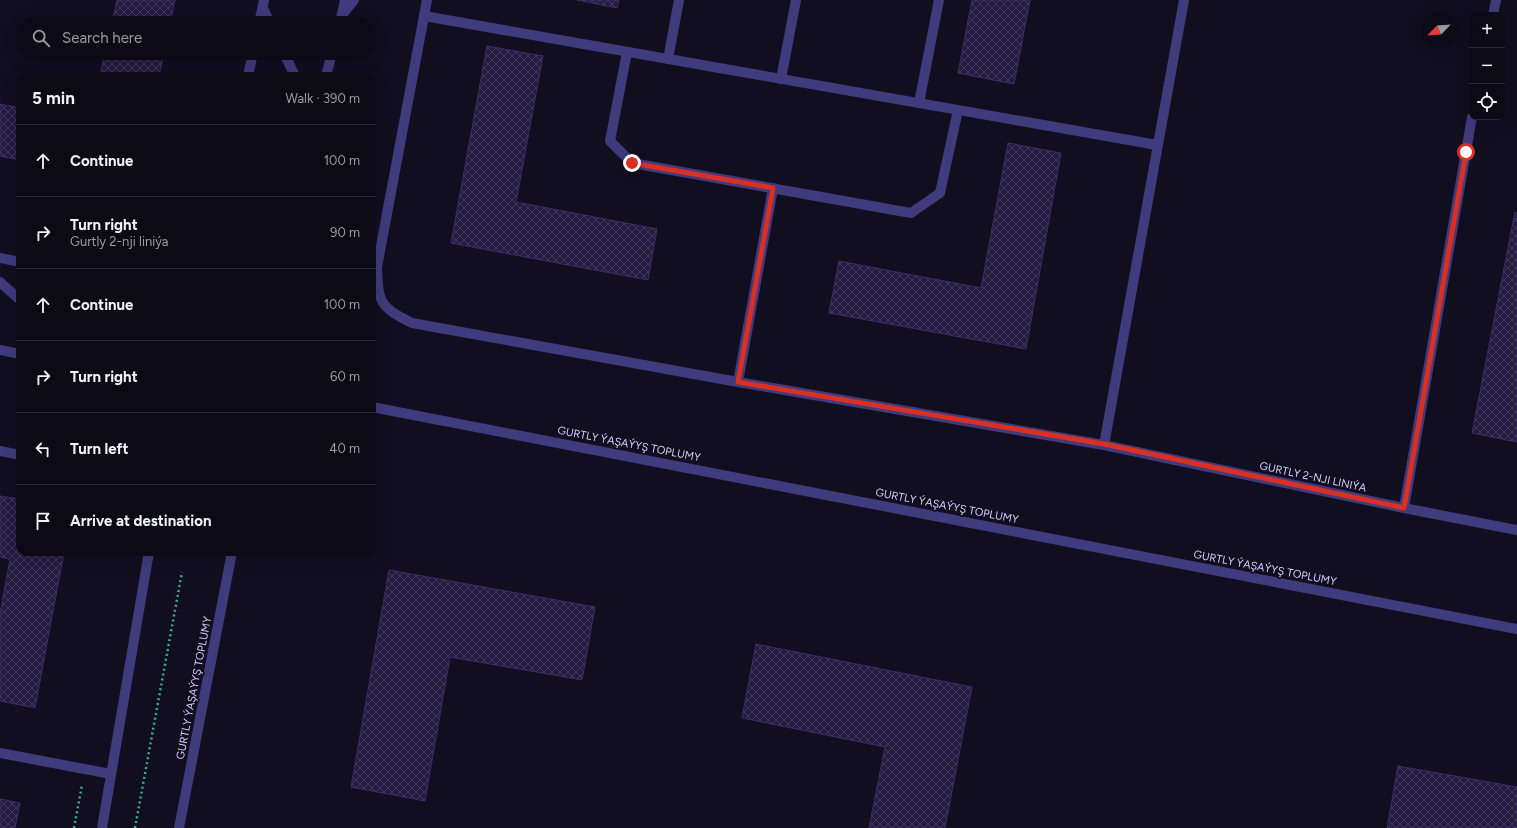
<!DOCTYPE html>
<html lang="en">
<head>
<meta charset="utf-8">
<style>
  body { margin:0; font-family:Figtree,sans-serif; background:#161321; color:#f1f3f6 }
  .controls { position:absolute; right:12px; top:12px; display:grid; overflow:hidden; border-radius:8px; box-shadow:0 4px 16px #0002 }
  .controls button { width:36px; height:36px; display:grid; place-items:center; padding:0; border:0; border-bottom:1px solid #2d2b37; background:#0d0a18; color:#f1f3f6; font:20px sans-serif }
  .compass { position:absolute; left:1421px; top:12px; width:36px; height:36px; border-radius:50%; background:#0d0a18; box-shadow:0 4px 16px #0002; rotate:245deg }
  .stop { position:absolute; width:12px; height:12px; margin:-9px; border:3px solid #d93025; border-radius:50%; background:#fff }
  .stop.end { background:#d93025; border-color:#fff; box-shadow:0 1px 4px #0008 }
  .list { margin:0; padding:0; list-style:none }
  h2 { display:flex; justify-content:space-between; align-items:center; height:52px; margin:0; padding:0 16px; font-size:17px }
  h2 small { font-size:13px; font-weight:400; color:#9a9aa2 }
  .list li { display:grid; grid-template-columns:26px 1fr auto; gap:12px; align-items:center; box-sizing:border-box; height:72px; padding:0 16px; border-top:1px solid #2d2b37 }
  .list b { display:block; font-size:15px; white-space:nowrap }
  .list p { margin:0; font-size:13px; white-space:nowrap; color:#9a9aa2 }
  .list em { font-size:13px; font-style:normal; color:#9a9aa2 }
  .icon { flex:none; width:22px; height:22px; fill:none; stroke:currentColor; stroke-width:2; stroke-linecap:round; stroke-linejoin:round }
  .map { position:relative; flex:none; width:1517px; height:828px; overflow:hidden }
  .search { position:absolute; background:#0d0a18; box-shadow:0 4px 16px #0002; left:16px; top:16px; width:360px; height:44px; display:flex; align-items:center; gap:10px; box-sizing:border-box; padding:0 14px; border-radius:22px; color:#9a9aa2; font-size:15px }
  .panel { position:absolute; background:#0d0a18; box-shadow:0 4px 16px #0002; left:16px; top:72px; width:360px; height:484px; border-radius:12px }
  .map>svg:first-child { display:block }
  .building { fill:url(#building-cross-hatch); stroke:#3c2e6a }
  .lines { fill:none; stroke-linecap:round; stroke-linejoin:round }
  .path { stroke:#34aca8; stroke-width:2.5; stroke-dasharray:2 3; stroke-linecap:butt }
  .service { stroke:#3f3b7c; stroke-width:10 }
  .minor { stroke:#3f3b7c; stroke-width:10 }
  .tertiary { stroke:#3f3b7c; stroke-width:10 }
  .route { stroke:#d93025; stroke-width:5 }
  .labels { text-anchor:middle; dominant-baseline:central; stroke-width:4; stroke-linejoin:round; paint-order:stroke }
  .street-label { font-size:11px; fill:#d5cffd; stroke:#110e20 }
</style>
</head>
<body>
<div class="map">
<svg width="1517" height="828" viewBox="0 0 1517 828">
  <defs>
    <pattern id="building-cross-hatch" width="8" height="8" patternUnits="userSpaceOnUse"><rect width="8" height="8" fill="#231b40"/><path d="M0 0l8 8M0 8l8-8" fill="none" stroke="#423b5c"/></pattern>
  </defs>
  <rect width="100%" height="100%" fill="#110e20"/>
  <g class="building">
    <polygon points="117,0 175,0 170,23 112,23"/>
    <polygon points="577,0 619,0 617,8"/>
    <polygon points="972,0 1030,0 1014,84 958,73"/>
    <polygon points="487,46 543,56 516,202 657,229 648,280 451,243"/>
    <polygon points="105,53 164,53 159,76 100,76"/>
    <polygon points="0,104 20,108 20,160 0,156"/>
    <polygon points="1008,143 1061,153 1026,349 829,313 839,261 981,288"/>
    <polygon points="1515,212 1517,213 1517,442 1472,433"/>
    <polygon points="0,496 20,499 20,552 64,552 35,708 0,701 0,614 10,559 0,557"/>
    <polygon points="389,570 595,607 582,680 450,657 425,801 351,787"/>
    <polygon points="756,644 972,687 945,828 869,828 885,747 742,718"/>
    <polygon points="1398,766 1517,787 1517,828 1387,828"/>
    <polygon points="0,799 20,803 15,828 0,828"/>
  </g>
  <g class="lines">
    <g class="path">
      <polyline points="74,828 82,785"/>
      <polyline points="135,828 182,572"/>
    </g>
    <g class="service">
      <polyline points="424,16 1157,145"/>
      <polyline points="627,52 610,141 632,163 911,213 940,193 958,110"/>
      <polyline points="668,59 679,0"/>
      <polyline points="781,79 796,0"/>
      <polyline points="919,103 939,0"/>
      <polyline points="738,382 773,188"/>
      <polyline points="0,753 111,774"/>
    </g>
    <g class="minor">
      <path d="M427,0L377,267C378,303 380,307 412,323L738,382L1104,445L1404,508L1517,530"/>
      <polyline points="1493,15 1496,0"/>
      <polyline points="259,23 264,0"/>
      <polyline points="248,76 253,53"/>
      <polyline points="0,258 20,262"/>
      <polyline points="1104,445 1184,0"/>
      <polyline points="0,451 20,455"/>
      <polyline points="1404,508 1472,117"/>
      <polyline points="102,828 149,552"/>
    </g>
    <g class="tertiary">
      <polyline points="263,8 270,23"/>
      <polyline points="343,14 354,0"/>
      <polyline points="340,23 345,0"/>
      <polyline points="284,53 295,76"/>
      <polyline points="326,76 332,53"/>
      <polyline points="0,282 20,300"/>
      <polyline points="0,350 20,354"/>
      <polyline points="372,407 1517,629"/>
      <polyline points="179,828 232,552"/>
    </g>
  </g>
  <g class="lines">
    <polyline class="route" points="632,163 773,188 738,382 1104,444 1404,508 1466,152"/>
  </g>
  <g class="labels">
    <g class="street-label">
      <text transform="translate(629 444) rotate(11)">GURTLY ÝAŞAÝYŞ TOPLUMY</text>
      <text transform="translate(1313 477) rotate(12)">GURTLY 2-NJI LINIÝA</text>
      <text transform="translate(947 506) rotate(11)">GURTLY ÝAŞAÝYŞ TOPLUMY</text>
      <text transform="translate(1265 568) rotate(11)">GURTLY ÝAŞAÝYŞ TOPLUMY</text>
      <text transform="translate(194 688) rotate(-79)">GURTLY ÝAŞAÝYŞ TOPLUMY</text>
    </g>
  </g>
</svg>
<div class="controls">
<button>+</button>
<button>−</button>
<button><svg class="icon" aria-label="locate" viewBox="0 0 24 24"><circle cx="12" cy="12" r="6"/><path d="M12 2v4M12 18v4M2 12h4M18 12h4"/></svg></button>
</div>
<svg class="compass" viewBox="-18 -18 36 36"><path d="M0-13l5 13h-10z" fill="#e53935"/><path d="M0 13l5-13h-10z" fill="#9a9aa2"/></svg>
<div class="stop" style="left:1466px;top:152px"></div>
<div class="stop end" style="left:632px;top:163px"></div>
<div class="search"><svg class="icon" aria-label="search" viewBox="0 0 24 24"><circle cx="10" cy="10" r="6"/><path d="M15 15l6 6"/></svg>Search here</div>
<section class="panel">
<h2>5 min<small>Walk · 390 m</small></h2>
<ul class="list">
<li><svg class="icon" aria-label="ahead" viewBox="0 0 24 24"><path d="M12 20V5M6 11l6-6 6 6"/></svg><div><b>Continue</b></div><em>100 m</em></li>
<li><svg class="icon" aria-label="right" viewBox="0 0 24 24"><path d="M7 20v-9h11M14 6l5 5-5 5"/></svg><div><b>Turn right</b><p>Gurtly 2-nji liniýa</p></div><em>90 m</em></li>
<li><svg class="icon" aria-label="ahead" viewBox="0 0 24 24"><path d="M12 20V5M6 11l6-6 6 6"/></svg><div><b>Continue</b></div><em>100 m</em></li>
<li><svg class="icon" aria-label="right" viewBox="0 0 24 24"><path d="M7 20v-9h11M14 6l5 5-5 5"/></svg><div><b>Turn right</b></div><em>60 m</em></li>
<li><svg class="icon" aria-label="left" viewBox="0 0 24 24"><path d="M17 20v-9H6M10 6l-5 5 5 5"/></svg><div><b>Turn left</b></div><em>40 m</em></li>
<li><svg class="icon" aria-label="arrive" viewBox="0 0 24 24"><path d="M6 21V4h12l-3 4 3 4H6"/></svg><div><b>Arrive at destination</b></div></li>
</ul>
</section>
</div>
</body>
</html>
